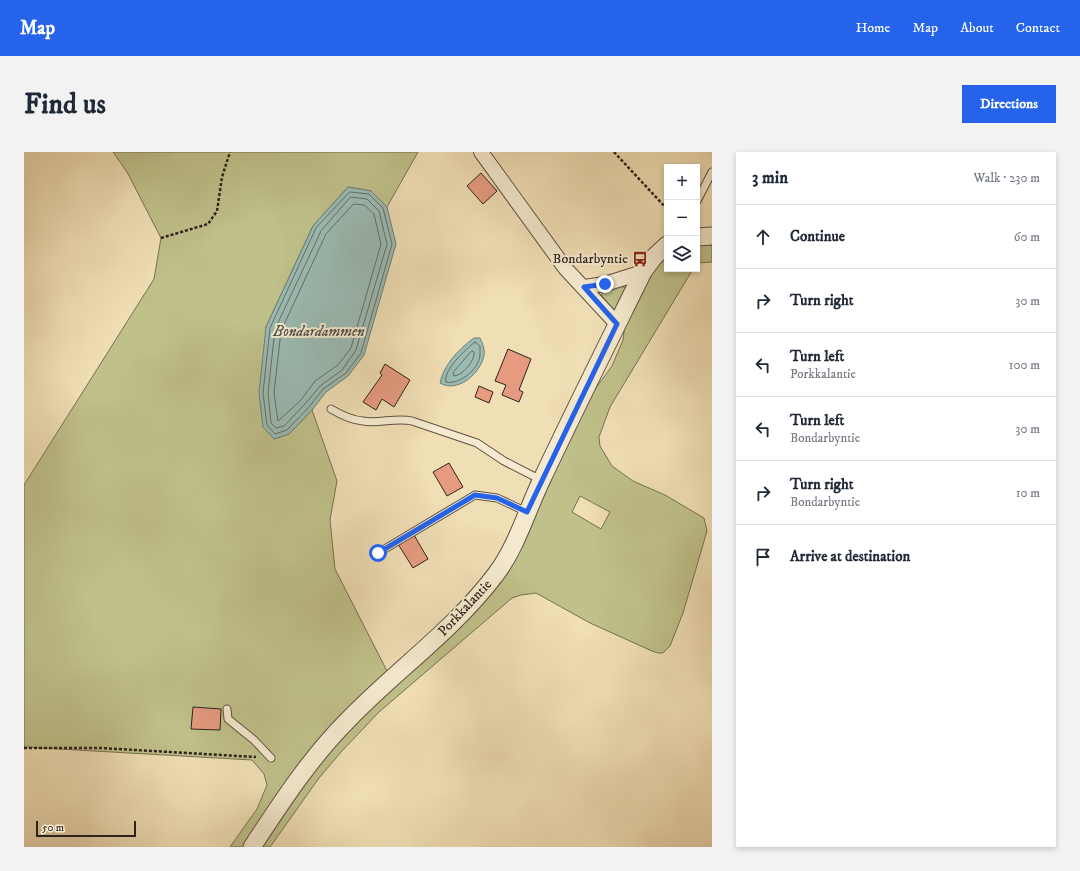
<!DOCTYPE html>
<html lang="en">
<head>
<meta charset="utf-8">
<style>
  body { margin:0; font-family:"IM FELL DW Pica",serif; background:#f2f2f3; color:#1f2937 }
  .controls { position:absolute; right:12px; top:12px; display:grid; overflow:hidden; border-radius:0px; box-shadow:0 2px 6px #0003 }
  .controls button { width:36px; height:36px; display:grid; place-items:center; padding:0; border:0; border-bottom:1px solid #e0e1e3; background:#fff; color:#1f2937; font:20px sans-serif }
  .scale { position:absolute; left:12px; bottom:10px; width:100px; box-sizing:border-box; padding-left:4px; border:2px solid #2d221c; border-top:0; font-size:11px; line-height:14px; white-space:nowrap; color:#2d221c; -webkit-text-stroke:3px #f5eacf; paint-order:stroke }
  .stop { position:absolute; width:12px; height:12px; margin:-9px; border:3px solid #2563eb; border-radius:50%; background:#fff }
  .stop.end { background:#2563eb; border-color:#fff; box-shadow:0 1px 4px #0008 }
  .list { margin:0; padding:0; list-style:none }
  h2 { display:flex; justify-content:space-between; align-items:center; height:52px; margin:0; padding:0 16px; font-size:17px }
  h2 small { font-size:13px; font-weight:400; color:#747a83 }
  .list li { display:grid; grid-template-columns:26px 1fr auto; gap:12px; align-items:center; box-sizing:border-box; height:64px; padding:0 16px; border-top:1px solid #e0e1e3 }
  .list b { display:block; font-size:15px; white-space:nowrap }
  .list p { margin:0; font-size:13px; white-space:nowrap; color:#747a83 }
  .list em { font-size:13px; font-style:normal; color:#747a83 }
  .icon { flex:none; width:22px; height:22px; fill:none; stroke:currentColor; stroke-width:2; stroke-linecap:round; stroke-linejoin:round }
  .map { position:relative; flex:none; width:688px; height:695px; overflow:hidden; border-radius:0px }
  header { display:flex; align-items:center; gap:24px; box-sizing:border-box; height:56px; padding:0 20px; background:#2563eb; color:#fff }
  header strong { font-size:19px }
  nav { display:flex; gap:22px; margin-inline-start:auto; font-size:14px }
  .intro { display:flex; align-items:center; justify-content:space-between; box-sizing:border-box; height:96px; padding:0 24px }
  h1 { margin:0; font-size:28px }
  .button { padding:10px 18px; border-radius:0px; background:#2563eb; color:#fff; font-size:14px; font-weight:700 }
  main { display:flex; gap:24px; padding:0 24px }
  aside { flex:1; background:#fff; border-radius:0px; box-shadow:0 2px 6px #0003 }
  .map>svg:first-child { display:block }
  .green { fill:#bfc08a; stroke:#767153; fill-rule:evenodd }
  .water { fill:#9bbbb3; stroke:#6f7e77 }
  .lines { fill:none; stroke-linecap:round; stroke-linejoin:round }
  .shore { stroke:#646e68; stroke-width:1 }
  .building { fill:#e69b81; stroke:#2d221c }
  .service-casing { stroke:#5e5142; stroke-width:9 }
  .minor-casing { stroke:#5e5142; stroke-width:16 }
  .tertiary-casing { stroke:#5e5142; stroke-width:19 }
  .path { stroke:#2d221c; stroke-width:2.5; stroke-dasharray:3 2; stroke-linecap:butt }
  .service { stroke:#f5eacf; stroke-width:7 }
  .minor { stroke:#f5eacf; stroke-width:14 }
  .tertiary { stroke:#f5eacf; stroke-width:17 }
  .route { stroke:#2563eb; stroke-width:5 }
  .labels { text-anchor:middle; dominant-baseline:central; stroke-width:4; stroke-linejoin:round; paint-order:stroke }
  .poi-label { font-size:14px; fill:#2d221c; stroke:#f5eacf; text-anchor:end }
  .street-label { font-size:14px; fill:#2d221c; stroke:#f5eacf }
  .water-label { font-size:15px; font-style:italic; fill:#4e5049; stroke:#f5eacf }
</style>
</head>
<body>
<header>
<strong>Map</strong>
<nav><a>Home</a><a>Map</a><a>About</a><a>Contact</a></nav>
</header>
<div class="intro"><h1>Find us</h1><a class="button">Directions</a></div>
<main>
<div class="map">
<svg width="688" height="695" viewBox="0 0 688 695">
  <rect width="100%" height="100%" fill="#f0deb5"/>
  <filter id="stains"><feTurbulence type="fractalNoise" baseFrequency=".005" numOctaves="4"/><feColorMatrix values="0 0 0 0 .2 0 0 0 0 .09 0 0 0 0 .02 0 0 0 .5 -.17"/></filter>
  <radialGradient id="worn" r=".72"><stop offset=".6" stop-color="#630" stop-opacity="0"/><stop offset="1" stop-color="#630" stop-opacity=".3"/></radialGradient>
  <g class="green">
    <polygon points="89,0 394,0 363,55 347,39 324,35 289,74 242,175 250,287 265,282 288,258 313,329 306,368 311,417 363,519 267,625 219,695 206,695 233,657 243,633 240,622 228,608 0,595 0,333 130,127 137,86 103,20"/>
    <polygon points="679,92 688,93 688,110 673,111 673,93"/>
    <path d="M643,103V117H669L586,255L575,285L576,294L588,314L609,329L641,343L680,366L683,379L659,461L646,494L639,501H634L628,499L566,471L512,441L497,443L488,446L355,560L317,600L295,626L246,695H236L287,621L314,590L352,551L455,455L477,430L490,405L563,248L588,214L599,188L601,172L619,131ZM556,344L586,360L577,377L548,360Z"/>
    <polygon points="595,134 603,136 593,157 589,157 577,143 583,136"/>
  </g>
  <g class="water">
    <polygon points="324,35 347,39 363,55 372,92 340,203 324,224 302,240 288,258 265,282 250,287 239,275 235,241 242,175 289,74"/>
    <path d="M450,186H456C459,192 462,200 459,207C454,223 433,241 416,231C420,212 435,197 450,186Z"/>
  </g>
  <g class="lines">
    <g class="shore">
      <polygon points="326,40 345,42 359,56 368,92 337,201 322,221 299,237 285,255 263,278 251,282 243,273 239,241 246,176 292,76"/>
      <polygon points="327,45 343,47 355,59 363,92 332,198 318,218 296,234 281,252 260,274 252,276 247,271 244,241 251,177 297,79"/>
      <polygon points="330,52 340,53 350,62 357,92 327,196 314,213 291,229 277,248 254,269 250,241 257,179 302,82"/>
      <path d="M451,190L456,194C456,197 456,201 456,204C454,218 435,233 422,230C419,218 442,197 451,190Z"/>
      <path d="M448,199L450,200C451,209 439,223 430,224L429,221Z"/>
    </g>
  </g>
  <g class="building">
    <polygon points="457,21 473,39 459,52 443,34"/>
    <polygon points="484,197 507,207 495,238 499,240 495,250 478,243 482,233 471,229"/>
    <polygon points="361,212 386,228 370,255 358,247 352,258 339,250 358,223 356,221"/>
    <polygon points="455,234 469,240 465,251 451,245"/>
    <polygon points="425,311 439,335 423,344 409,320"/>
    <polygon points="390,383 404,407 389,416 374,392"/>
    <polygon points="169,555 197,557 196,578 167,577"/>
  </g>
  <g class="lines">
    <g class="service-casing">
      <g id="service">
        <polyline points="673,49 688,20"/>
        <path d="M307,257C317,263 327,268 339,269C355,272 372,265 388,269L453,291L480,309L517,328"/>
        <polyline points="354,401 451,343 473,346 503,360"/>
        <polyline points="203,557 204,567 230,588 247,606"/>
      </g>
    </g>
    <g class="minor-casing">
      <g id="minor">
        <polyline points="457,0 541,116 593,172"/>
        <polyline points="560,135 581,132 619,120"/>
      </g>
    </g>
    <g class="tertiary-casing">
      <g id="tertiary">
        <polyline points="673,85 688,84"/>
        <path d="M228,695C257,651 286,606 324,568C372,518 430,478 472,422C493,394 503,358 518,327C551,257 585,189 619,120L630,105L643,93"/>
      </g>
    </g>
    <g class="path">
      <polyline points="590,0 643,57"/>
      <polyline points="137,86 184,72 193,59 198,25 206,0"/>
      <polyline points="0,596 77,596 232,605"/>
    </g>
    <use href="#service" class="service"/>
    <use href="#minor" class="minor"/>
    <use href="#tertiary" class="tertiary"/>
  </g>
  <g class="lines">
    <polyline class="route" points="354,401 451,343 473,346 503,360 593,172 560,135 581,132"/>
  </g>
  <defs>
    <g id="bus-bare" transform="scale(1.2)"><path d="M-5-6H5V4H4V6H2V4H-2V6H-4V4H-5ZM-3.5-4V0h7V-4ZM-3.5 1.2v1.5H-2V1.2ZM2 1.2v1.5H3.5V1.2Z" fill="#8f2418" stroke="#f5eacf" stroke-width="2.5" paint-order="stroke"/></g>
  </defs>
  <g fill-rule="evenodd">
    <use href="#bus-bare" x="616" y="107"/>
  </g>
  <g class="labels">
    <g class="poi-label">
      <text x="604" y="107">Bondarbyntie</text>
    </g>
    <g class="street-label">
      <text transform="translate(441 456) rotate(-47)">Porkkalantie</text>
    </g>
    <g class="water-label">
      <text x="295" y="179">Bondardammen</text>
    </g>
  </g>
  <rect width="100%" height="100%" filter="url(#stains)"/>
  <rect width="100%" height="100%" fill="url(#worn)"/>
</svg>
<div class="controls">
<button>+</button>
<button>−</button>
<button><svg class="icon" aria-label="layers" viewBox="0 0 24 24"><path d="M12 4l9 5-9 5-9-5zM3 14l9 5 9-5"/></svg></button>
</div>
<div class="scale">50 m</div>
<div class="stop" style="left:354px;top:401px"></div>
<div class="stop end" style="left:581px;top:132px"></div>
</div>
<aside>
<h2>3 min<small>Walk · 230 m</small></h2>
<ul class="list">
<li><svg class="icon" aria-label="ahead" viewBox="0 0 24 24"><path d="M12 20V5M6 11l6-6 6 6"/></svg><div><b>Continue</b></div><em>60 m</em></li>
<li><svg class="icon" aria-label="right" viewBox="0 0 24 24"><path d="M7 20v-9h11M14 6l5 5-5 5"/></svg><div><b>Turn right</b></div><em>30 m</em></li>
<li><svg class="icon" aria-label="left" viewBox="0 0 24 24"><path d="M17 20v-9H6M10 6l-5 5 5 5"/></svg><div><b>Turn left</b><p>Porkkalantie</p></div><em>100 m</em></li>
<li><svg class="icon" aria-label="left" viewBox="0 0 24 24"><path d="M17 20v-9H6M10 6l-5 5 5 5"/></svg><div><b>Turn left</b><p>Bondarbyntie</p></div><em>30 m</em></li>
<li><svg class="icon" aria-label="right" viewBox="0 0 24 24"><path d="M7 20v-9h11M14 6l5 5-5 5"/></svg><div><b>Turn right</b><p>Bondarbyntie</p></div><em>10 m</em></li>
<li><svg class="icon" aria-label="arrive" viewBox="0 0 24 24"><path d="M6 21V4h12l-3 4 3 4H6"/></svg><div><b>Arrive at destination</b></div></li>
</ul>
</aside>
</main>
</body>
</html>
